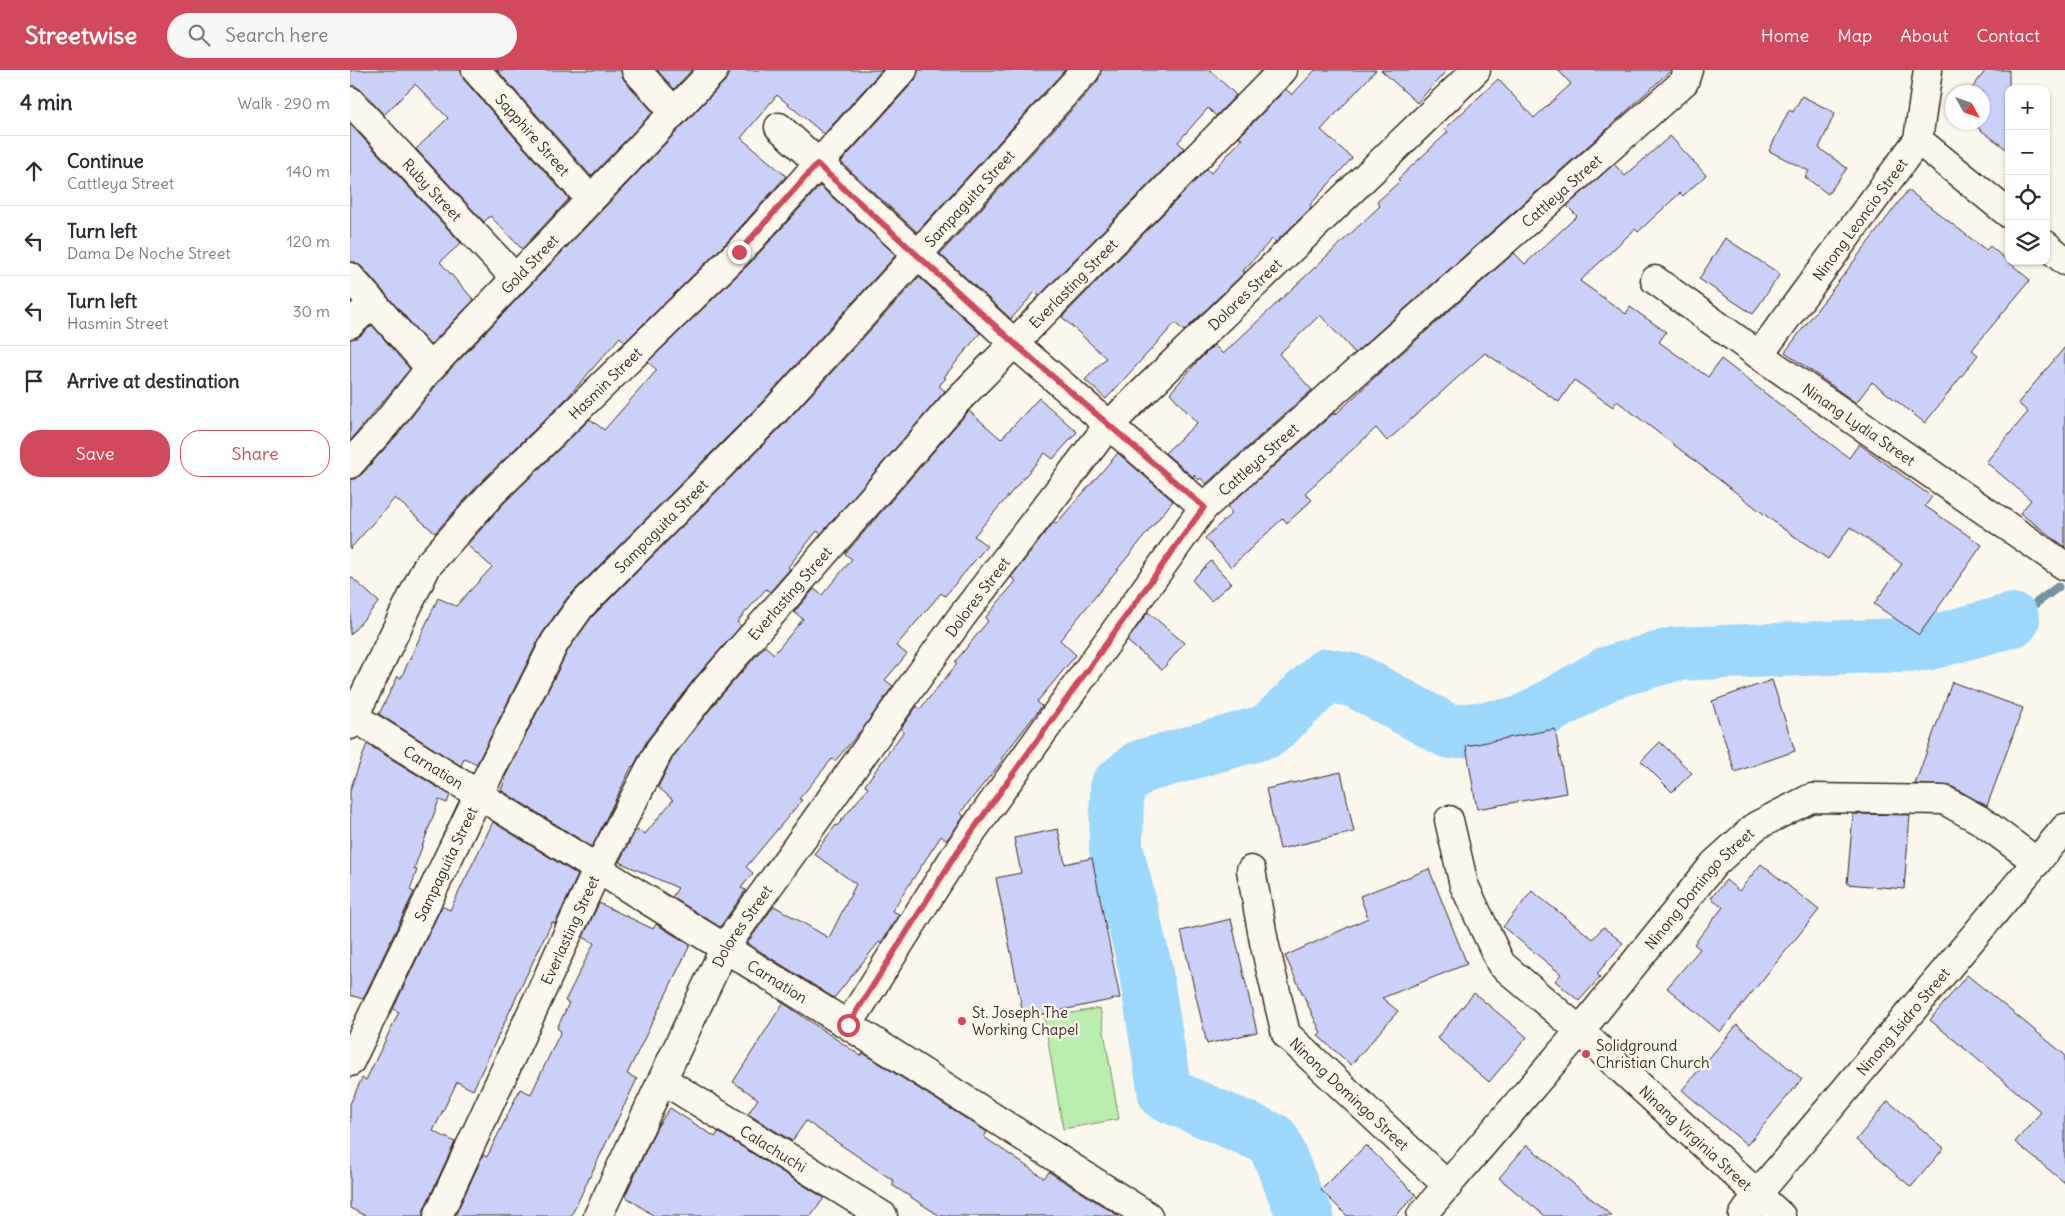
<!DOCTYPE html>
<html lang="en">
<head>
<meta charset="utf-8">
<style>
  body { margin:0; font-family:Delius,sans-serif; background:#f7f7f7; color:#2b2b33 }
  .controls { position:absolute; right:15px; top:15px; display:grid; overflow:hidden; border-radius:10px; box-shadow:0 1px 4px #0004 }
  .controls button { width:45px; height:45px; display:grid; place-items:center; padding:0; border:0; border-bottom:1px solid #e1e1e2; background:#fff; color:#2b2b33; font:25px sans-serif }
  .compass { position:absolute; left:1595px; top:15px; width:45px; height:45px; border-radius:50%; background:#fff; box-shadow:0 1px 4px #0004; rotate:130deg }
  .stop { position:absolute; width:15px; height:15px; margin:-11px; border:4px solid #d1495b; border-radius:50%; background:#fff }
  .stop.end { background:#d1495b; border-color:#fff; box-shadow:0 1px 5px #0008 }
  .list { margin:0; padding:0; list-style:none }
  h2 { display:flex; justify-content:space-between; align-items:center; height:65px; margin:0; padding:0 20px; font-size:21px }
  h2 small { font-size:16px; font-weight:400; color:#7c7c81 }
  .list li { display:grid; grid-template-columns:32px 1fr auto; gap:15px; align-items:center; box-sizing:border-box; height:70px; padding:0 20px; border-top:1px solid #e1e1e2 }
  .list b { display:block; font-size:19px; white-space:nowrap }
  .list p { margin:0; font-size:16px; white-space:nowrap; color:#7c7c81 }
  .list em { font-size:16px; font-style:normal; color:#7c7c81 }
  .actions { display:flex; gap:10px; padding:15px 20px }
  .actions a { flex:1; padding:11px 0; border:1px solid #d1495b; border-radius:20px; text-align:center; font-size:18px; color:#d1495b }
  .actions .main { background:#d1495b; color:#fff }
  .icon { flex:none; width:28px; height:28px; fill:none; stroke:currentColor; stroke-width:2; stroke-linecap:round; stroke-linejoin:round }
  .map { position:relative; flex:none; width:1715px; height:1146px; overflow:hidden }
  header { display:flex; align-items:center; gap:30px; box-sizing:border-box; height:70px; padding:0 25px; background:#d1495b; color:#fff }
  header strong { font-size:24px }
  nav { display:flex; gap:28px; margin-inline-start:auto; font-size:18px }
  .search { width:350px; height:45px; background:#f7f7f7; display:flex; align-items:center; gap:12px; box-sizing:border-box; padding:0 18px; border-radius:28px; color:#7c7c81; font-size:19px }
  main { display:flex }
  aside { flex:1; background:#fff }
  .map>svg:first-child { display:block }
  .green { fill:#baeeae; stroke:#7a8c66 }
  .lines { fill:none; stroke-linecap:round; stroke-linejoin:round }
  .stream { stroke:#7592a3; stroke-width:9 }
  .river { stroke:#9bd8fc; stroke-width:54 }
  .building { fill:#cbd0f8; stroke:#3b2a1e }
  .minor-casing { stroke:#3b2a1e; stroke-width:31 }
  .minor { stroke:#fbf7ec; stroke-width:28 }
  .route { stroke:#d1495b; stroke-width:6 }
  .poi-dot { fill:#d1495b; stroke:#fbf7ec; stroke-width:2 }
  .labels { text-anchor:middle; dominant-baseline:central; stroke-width:5; stroke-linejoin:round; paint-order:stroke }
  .street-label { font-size:15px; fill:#3b2a1e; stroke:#fbf7ec }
  .poi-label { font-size:15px; fill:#3b2a1e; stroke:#fbf7ec; text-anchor:start }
</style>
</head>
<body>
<header>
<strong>Streetwise</strong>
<div class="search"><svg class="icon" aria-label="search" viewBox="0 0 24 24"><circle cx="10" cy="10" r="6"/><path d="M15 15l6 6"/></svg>Search here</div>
<nav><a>Home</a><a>Map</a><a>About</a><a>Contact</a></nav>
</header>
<main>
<aside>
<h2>4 min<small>Walk · 290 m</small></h2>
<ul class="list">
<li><svg class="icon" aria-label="ahead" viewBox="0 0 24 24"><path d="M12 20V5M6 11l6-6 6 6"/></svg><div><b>Continue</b><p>Cattleya Street</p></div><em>140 m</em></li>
<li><svg class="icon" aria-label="left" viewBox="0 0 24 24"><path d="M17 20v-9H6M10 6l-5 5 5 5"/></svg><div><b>Turn left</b><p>Dama De Noche Street</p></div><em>120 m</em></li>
<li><svg class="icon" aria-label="left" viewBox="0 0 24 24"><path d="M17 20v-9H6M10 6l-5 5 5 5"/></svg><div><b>Turn left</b><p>Hasmin Street</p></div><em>30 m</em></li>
<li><svg class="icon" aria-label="arrive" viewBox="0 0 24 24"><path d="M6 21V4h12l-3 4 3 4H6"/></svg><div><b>Arrive at destination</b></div></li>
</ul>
<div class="actions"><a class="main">Save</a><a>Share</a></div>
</aside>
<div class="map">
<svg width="1715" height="1146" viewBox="0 0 1715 1146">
  <rect width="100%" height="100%" fill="#fbf7ec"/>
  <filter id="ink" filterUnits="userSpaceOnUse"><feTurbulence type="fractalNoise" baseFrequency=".02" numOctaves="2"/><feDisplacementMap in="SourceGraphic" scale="10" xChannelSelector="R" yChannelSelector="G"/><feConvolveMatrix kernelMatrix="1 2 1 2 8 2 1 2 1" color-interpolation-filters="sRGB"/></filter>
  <g filter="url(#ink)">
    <polygon class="green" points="750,938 769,1049 713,1059 694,948"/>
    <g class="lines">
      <polyline class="stream" points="1663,550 1708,517"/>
      <polyline class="river" points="957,1146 951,1139 923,1070 815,1024 795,897 766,778 767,716 790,697 918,661 977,605 1006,611 1100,662 1170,654 1258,603 1325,584 1576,574 1663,550"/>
    </g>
    <g class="building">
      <polygon points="0,0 111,0 114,10 219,129 172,179 140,146 134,152 66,79 98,48 65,14 34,45 11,20 5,16 0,16"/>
      <polygon points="147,0 271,0 274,10 303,42 241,106"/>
      <polygon points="307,0 342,0 324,19"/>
      <polygon points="379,0 532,0 474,64 427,25 391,68 436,106 378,171 275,272 270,267 217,328 131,412 85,463 45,428 0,479 0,409 5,409 12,404 47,365 92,308 375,11"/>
      <polygon points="568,0 715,0 567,162 491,92 565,10"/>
      <polygon points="751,0 860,0 886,25 866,46 858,38 828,72 834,78 689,226 685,222 661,249 590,184 748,11"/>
      <polygon points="965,0 1026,0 971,60 1002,88 960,135 962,137 926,172 922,169 893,201 895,202 834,261 825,253 756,329 735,310 756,288 712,247 857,99 861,103 892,69 889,67 936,19 942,25"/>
      <polygon points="1031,0 1097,0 1067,33"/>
      <polygon points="1208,0 1321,0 1255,61 1005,283 970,245 929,284 962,320 856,414 851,408 849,410 844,405 843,407 815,383 847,353 820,323 847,292 864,275 873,284 1030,136 1027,132 1050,111 1048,109 1098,62 1095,59 1148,9 1184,48 1221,14"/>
      <polygon points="1636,0 1659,0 1659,81 1620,52 1632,52 1632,22 1619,22"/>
      <polygon points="1452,26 1485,43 1469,78 1497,98 1478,124 1455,107 1459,101 1419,81 1439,40 1443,42"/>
      <polygon points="0,54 111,173 90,192 124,230 80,275 12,197 5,192 0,192"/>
      <polygon points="1320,66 1356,105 1333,126 1330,123 1288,162 1285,159 1230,211 1276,244 1280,237 1316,262 1309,272 1358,307 1371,289 1499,388 1509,374 1582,427 1575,436 1632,475 1569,565 1524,534 1552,494 1500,457 1478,489 1432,458 1267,331 1263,337 1224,310 1209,332 1135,283 1037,371 1026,358 955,423 962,430 937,453 933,448 881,497 855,468 882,443 877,437 984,343 985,345 1026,306 1164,183 1175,194 1227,146 1217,136 1264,94 1275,106"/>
      <polygon points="470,116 546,185 413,331 217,528 191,565 127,694 114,688 111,696 29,644 48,606 51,608 88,528 106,536 142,497 117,475 153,434 240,349 254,360 307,300 298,292 400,193"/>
      <polygon points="1558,120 1636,180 1640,176 1680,210 1622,280 1628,285 1575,353 1522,312 1506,333 1435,282"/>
      <polygon points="1375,168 1430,204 1403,244 1349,209"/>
      <polygon points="569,207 630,263 594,307 596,308 589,316 595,321 471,464 467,461 438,497 440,499 420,522 416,519 387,552 391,556 345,608 298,669 283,697 282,696 242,777 151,720 156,708 155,707 218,580 242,547 435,353"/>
      <polygon points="22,255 60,299 0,371 0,269 10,266"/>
      <polygon points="1715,277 1715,477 1670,443 1681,430 1636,392 1678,342 1668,333"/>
      <polygon points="689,328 727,362 703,389 695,383 624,466 637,476 595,526 591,523 546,576 557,584 535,610 543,616 514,657 485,691 482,689 449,729 452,730 396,797 403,803 391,818 396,820 370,857 322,827 328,818 269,792 286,760 295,764 323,730 308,717 323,687 369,628 415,576 424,584 453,549 444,542 464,519 472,525 502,489 495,484 616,344 619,341 651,369"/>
      <polygon points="768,383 823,431 710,570 726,585 687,632 692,636 651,689 653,690 610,743 614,746 600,766 596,770 591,766 542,841 549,844 531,873 529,872 484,928 397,873 424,836 479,868 506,814 464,784 486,755 487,756 518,718 515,715 554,661 551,658 567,636 570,639 607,594 605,592 638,551 635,548 666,511 661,507 704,452 706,454"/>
      <polygon points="861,491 881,513 861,531 842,510"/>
      <polygon points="0,506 29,532 0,565"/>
      <polygon points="798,542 834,573 812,600 777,571"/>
      <polygon points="1422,610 1445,681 1385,702 1362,631"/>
      <polygon points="1602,612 1673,638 1637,736 1601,716 1565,714"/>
      <polygon points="1205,659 1216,723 1127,739 1116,676"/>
      <polygon points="1310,672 1342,703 1322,722 1291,691"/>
      <polygon points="17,674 100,725 97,733 89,730 64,799 67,800 60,820 64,822 13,929 0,925 0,720"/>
      <polygon points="991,702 1004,762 930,779 916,719"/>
      <polygon points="1503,744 1560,745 1554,819 1497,814"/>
      <polygon points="143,752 228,805 205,854 202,852 178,902 123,1020 107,1012 83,1061 105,1072 74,1139 73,1146 16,1146 0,1138 0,1034 12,1008 16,1010 49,942 43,939 92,836 100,840"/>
      <polygon points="708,759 715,794 742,788 770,928 674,948 646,808 671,803 664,768"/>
      <polygon points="1411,794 1469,840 1370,962 1317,918 1350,879 1344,874 1373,837 1361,828 1376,810 1389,821"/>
      <polygon points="1079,799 1117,894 1032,928 1048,941 1001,995 968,966 971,963 935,886 1018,848 1010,826"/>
      <polygon points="1182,821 1243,869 1253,857 1273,873 1247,904 1250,907 1229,931 1205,911 1211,904 1153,857"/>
      <polygon points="249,833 303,859 306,854 340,875 277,1004 287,1009 221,1146 105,1146 133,1085 137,1087 170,1019 181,1024 211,961 207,958 219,933 215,931 244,873 233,867"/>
      <polygon points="881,849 907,962 857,974 831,861"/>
      <polygon points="1617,905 1715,985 1715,1113 1665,1072 1691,1042 1580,950"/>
      <polygon points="1124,923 1177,967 1139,1012 1087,968"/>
      <polygon points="433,933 511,986 513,983 637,1062 634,1067 694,1108 699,1102 769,1146 590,1146 542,1115 544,1111 456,1051 442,1071 398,1044 408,1029 383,1012"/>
      <polygon points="1387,955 1452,1009 1397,1075 1332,1020"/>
      <polygon points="1538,1031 1594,1078 1561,1117 1506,1070"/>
      <polygon points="320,1038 365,1067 368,1062 474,1128 461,1146 304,1146 275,1126 307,1057"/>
      <polygon points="1016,1075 1066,1125 1045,1146 997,1146 971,1120"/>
      <polygon points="1177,1075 1262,1146 1195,1146 1149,1108"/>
    </g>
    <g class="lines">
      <g class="minor-casing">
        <g id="minor">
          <path id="s1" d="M126,0L240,129"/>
          <polyline points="286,0 324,42"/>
          <path id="s2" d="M0,31L165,208"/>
          <polyline points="429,57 665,274 854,437"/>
          <polyline points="1568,70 1659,144"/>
          <polyline points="1696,175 1715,191"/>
          <polyline points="0,207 80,298"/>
          <path id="s3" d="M1305,210L1409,285L1715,496"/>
          <polyline points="0,254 23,233"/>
          <path id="s4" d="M1409,285L1568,70L1578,0"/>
          <path id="s5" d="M0,394L35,355L80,298L364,0"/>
          <path id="s6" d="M4,647L498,955L798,1146"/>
          <path id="s7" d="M0,655L77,496L142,423L389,182L553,0"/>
          <path id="s8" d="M1099,750L1114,815L1151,894L1230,961L1431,1146"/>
          <path id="s9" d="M901,800L914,872L936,964L1098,1116"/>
          <path id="s10" d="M498,955L608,781L854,437L1334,12L1338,0"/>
          <path id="s11" d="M0,992L129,724L205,572L230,537L424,342L736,0"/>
          <path id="s12" d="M313,1010L533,1146"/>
          <path id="s13" d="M88,1146L248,798L310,679L357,618L605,333L933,0"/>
          <path id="s14" d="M248,1146L375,877L612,546L758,356L1126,0"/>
          <path id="s15" d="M1071,1146L1230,961L1364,794L1406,756L1461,728L1594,730L1630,750L1687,792"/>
          <path id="s16" d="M1393,1146L1406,1126L1715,758"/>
        </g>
      </g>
      <use href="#minor" class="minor"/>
    </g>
  </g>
  <g class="lines" filter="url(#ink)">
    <polyline class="route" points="389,182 467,94 665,274 854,437 608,781 498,955"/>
  </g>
  <g class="poi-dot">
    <circle cx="612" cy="951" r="5"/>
    <circle cx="1236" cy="984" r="5"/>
  </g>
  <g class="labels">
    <g class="street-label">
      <text stroke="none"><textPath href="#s1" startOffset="86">Sapphire Street</textPath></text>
      <text stroke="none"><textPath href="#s2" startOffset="121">Ruby Street</textPath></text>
      <text stroke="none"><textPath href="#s10" startOffset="1106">Cattleya Street</textPath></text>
      <text stroke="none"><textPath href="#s11" startOffset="1075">Sampaguita Street</textPath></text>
      <text stroke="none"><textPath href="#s4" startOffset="169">Ninong Leoncio Street</textPath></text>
      <text stroke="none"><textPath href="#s5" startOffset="269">Gold Street</textPath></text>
      <text stroke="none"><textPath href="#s13" startOffset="1140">Everlasting Street</textPath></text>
      <text stroke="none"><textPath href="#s14" startOffset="1134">Dolores Street</textPath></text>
      <text stroke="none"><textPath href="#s7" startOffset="432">Hasmin Street</textPath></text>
      <text stroke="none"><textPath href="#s3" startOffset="250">Ninang Lydia Street</textPath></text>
      <text stroke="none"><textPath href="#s10" startOffset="701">Cattleya Street</textPath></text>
      <text stroke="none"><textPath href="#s11" startOffset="625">Sampaguita Street</textPath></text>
      <text stroke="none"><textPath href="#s13" startOffset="720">Everlasting Street</textPath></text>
      <text stroke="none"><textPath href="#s14" startOffset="729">Dolores Street</textPath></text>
      <text stroke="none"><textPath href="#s6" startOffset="94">Carnation</textPath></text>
      <text stroke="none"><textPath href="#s11" startOffset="220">Sampaguita Street</textPath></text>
      <text stroke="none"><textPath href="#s15" startOffset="430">Ninong Domingo Street</textPath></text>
      <text stroke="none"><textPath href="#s14" startOffset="324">Dolores Street</textPath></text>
      <text stroke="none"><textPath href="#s13" startOffset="315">Everlasting Street</textPath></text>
      <text stroke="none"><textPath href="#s6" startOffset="499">Carnation</textPath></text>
      <text stroke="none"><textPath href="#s16" startOffset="252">Ninong Isidro Street</textPath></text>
      <text stroke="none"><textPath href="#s9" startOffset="255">Ninong Domingo Street</textPath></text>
      <text stroke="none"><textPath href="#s8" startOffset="415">Ninang Virginia Street</textPath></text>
      <text stroke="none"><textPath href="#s12" startOffset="130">Calachuchi</textPath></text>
    </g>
    <g class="poi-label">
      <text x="622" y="942">St. Joseph The<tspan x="622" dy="17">Working Chapel</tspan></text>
      <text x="1246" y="975">Solidground<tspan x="1246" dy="17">Christian Church</tspan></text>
    </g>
  </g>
</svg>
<div class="controls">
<button>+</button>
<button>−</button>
<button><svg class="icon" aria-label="locate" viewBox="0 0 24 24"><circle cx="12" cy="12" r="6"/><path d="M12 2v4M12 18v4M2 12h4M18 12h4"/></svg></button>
<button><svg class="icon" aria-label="layers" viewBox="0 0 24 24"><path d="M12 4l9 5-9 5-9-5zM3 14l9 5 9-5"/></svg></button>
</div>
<svg class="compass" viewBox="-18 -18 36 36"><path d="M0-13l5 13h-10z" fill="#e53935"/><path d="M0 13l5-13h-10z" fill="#7c7c81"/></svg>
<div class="stop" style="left:498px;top:955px"></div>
<div class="stop end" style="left:389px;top:182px"></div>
</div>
</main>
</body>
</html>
